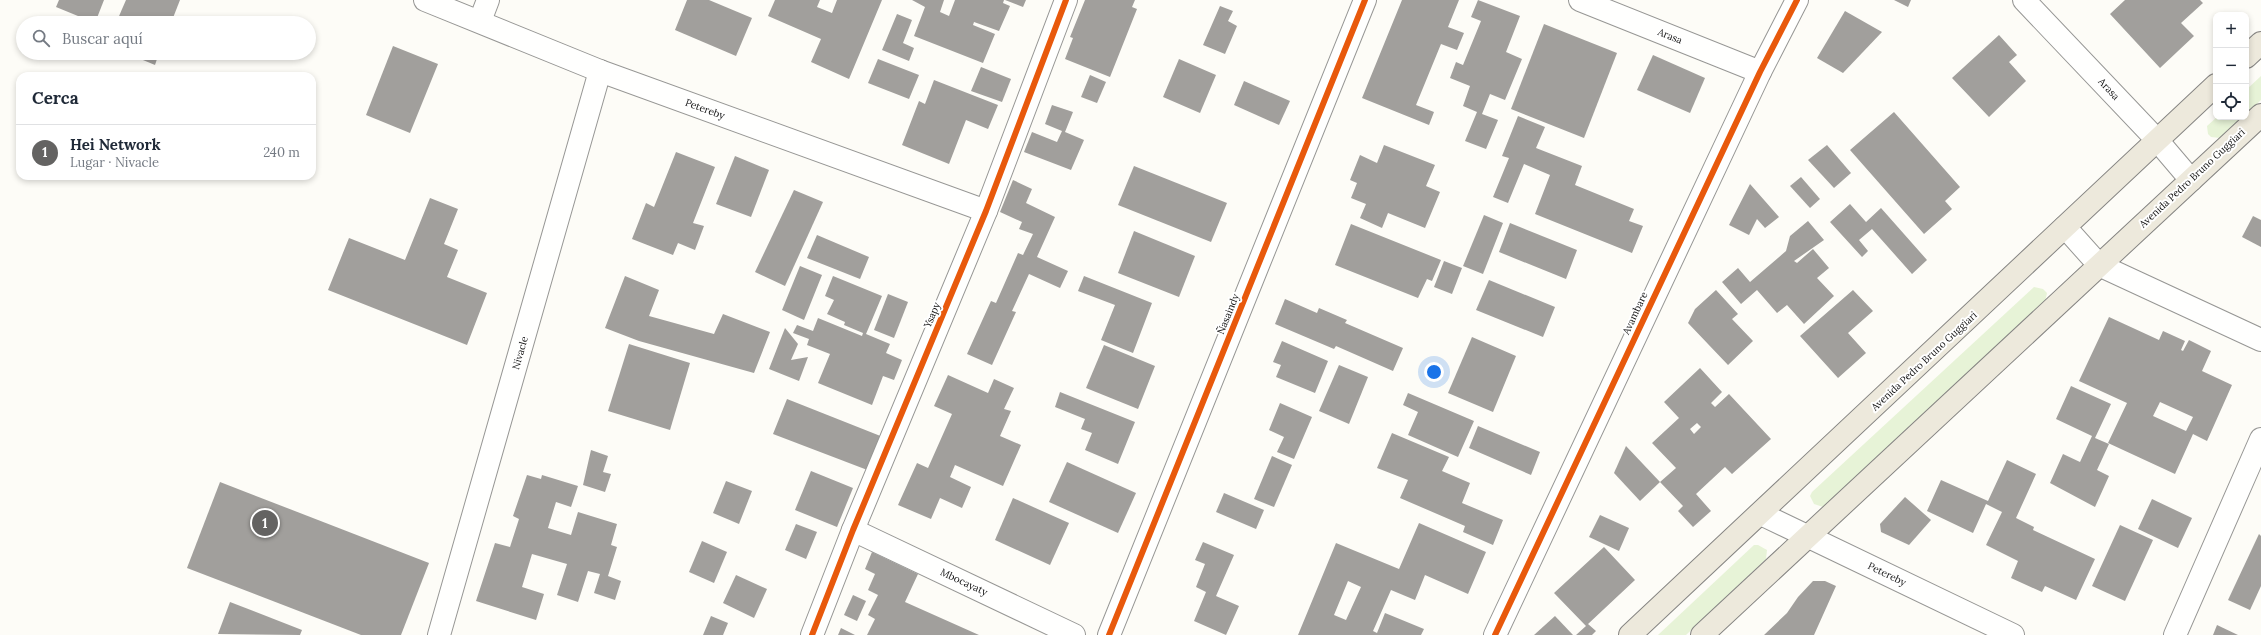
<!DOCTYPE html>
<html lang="es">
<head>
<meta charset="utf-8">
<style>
  body { margin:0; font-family:Lora,serif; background:#f2f2f3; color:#1f2937 }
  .controls { position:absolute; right:12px; top:12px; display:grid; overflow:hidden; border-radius:8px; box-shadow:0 2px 6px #0003 }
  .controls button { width:36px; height:36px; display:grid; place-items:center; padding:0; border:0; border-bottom:1px solid #e0e1e3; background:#fff; color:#1f2937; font:20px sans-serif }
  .you { position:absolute; left:1434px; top:372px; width:14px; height:14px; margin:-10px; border:3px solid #fff; border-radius:50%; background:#1a73e8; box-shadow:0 0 0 6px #1a73e833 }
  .badge { display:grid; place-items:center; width:26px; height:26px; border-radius:50%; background:#646362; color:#fff; font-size:13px; font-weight:700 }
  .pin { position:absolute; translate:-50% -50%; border:2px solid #fff; box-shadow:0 1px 4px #0006 }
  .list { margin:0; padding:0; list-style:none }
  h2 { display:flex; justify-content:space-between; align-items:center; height:52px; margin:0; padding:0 16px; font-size:17px }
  h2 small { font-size:13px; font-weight:400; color:#747a83 }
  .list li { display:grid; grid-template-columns:26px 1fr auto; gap:12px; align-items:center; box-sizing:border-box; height:56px; padding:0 16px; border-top:1px solid #e0e1e3 }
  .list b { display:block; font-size:15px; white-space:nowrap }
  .list p { margin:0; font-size:13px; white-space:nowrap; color:#747a83 }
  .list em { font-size:13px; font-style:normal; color:#747a83 }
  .icon { flex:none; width:22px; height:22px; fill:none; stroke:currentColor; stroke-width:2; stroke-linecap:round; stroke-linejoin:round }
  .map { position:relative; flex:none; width:2261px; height:635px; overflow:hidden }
  .search { position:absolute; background:#fff; box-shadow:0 2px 6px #0003; left:16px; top:16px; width:300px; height:44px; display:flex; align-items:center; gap:10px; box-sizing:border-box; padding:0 14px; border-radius:22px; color:#747a83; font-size:15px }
  .panel { position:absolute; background:#fff; box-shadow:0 2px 6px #0003; left:16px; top:72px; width:300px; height:108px; border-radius:12px }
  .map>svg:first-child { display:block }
  .green { fill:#e7f3d7 }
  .building { fill:#a19f9c; fill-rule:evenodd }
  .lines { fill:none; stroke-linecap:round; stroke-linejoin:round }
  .minor-casing { stroke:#979795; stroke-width:24 }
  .major-casing { stroke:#858482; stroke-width:24 }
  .minor { stroke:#fffffe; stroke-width:22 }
  .major { stroke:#ede9dc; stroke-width:22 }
  .cycleway-casing { stroke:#fff; stroke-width:8 }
  .cycleway { stroke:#e8590c; stroke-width:6 }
  .labels { text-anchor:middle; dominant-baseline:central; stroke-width:4; stroke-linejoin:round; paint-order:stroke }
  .street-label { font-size:10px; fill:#111; stroke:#fff }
</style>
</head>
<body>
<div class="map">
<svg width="2261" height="635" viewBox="0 0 2261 635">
  <rect width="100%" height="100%" fill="#fdfcf7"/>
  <g class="green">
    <polygon points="2261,76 2261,100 2246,114 2246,90"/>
    <polygon points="2217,117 2243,117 2220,138 2211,137 2208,134 2207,126"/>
    <polygon points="2034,287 2043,289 2047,293 2045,302 1823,507 1814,504 1810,496 1812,492"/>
    <polygon points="1754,545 1758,545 1767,550 1766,559 1686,635 1658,635"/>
  </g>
  <g class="building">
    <polygon points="59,0 104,0 95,23 56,7"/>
    <polygon points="126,0 180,0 171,23 116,23"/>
    <polygon points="687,0 709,0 752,18 736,56 675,30"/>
    <polygon points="775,0 820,0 817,7 832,13 837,0 882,0 849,79 811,62 821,39 768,16"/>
    <polygon points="912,0 944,0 940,12 949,16 955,0 1004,0 1003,3 1010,6 999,31 974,22 973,25 995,34 983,63 914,36 925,7"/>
    <polygon points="1005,0 1026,0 1023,7"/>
    <polygon points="1085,0 1135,0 1132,7 1137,9 1110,77 1065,59 1073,38 1070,37"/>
    <polygon points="1402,0 1459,0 1448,27 1464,33 1457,50 1441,44 1416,105 1434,112 1429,125 1362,98"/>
    <polygon points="1478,0 1520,16 1506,52 1522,59 1505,100 1490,94 1482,114 1498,120 1486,149 1465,141 1477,112 1463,106 1470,86 1450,78 1456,62 1463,65 1481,21 1471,17"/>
    <polygon points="1894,0 1911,0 1908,7"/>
    <polygon points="2125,0 2200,0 2203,3 2181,23 2194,36 2160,68 2110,14"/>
    <polygon points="1220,6 1233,11 1228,21 1237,26 1225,54 1203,45"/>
    <polygon points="1845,11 1882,32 1843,73 1817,58"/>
    <polygon points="897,14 912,20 903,43 914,48 909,61 882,50"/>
    <polygon points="1544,24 1617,53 1584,138 1511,109"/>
    <polygon points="1999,35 2017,55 2009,62 2026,81 1989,117 1952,78"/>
    <polygon points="393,46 438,64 410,133 366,115"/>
    <polygon points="126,53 159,53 155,65"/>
    <polygon points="1653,55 1705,78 1690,113 1637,90"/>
    <polygon points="878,59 919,75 909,99 868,83"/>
    <polygon points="1179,59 1216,75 1200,113 1163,97"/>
    <polygon points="981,67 1011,79 1002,102 971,91"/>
    <polygon points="1090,75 1106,82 1097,103 1081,97"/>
    <polygon points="934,80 998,105 988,129 966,120 949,164 902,145 919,101 925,104"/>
    <polygon points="1244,81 1290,101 1279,125 1234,105"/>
    <polygon points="1052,105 1073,112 1065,132 1084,140 1071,170 1024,152 1032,132 1057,142 1062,131 1045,124"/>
    <polygon points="1894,112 1960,187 1945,201 1952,209 1924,234 1850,150"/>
    <polygon points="1518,116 1545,127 1536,148 1582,166 1575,185 1634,209 1629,221 1643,226 1632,253 1535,214 1550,175 1524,164 1508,203 1493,197 1509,158 1502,156"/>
    <polygon points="1384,145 1435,165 1426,186 1440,192 1425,228 1388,213 1382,228 1360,218 1366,204 1351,198 1357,183 1350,180 1360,155 1377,163"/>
    <polygon points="1827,145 1851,173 1834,188 1808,160"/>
    <polygon points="676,152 715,167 693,223 704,226 695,250 678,243 673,255 632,239 646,203 654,207"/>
    <polygon points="735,156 769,170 751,217 716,204"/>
    <polygon points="1134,166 1227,203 1211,242 1118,205"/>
    <polygon points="1801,177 1820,199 1810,208 1790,186"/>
    <polygon points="1013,180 1032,189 1026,203 1055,217 1037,257 1068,271 1060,288 1029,274 1012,311 1016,312 992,365 967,354 991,301 996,303 1018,253 1023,255 1033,234 1019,229 1022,222 1000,212"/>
    <polygon points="1750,184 1779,217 1765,228 1757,219 1749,235 1729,225"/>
    <polygon points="794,190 823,202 785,286 755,272"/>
    <polygon points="430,198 458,209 444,244 458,250 447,277 487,293 467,345 328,290 349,238 405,260"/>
    <polygon points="1850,204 1866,222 1881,208 1927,260 1912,274 1872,229 1859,240 1868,251 1862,257 1830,222"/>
    <polygon points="1484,215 1503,223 1483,274 1463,266"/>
    <polygon points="2253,216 2261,220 2261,247 2242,237"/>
    <polygon points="1808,221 1824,240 1794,261 1797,263 1813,249 1829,268 1817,278 1834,296 1804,324 1787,305 1777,313 1757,290 1741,304 1722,282 1738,268 1750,282 1786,251 1790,236"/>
    <polygon points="1510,223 1577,250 1566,279 1499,252"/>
    <polygon points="1351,224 1441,260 1432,281 1427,279 1418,298 1335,265"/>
    <polygon points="1134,231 1195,256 1179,297 1118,273"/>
    <polygon points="817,235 869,257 860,279 807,258"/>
    <polygon points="1444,261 1462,268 1452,294 1434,287"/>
    <polygon points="800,266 822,275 804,320 782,310"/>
    <polygon points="625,276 659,290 649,316 714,334 723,314 770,332 754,373 639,341 605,328"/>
    <polygon points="833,276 882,296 866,334 890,344 886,353 902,360 894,380 883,376 872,405 818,383 830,354 807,345 809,339 793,333 797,325 813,331 818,318 862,336 863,333 844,325 845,322 827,314 834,300 825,296"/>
    <polygon points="1084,276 1152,303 1133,353 1101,340 1115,305 1078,291"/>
    <polygon points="1489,280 1555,307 1543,337 1476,310"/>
    <polygon points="1716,290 1738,314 1732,319 1753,341 1728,365 1688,323 1695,309"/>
    <polygon points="1853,290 1873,311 1848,333 1866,353 1838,378 1800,336"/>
    <polygon points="888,294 908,302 894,338 874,330"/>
    <polygon points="1285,299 1317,313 1319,308 1347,320 1345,323 1403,348 1393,371 1336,346 1334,349 1275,324"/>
    <path d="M2109,317L2159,340L2163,331L2185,341L2181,350L2183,351L2189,340L2211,351L2202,371L2232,385L2207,441L2193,434L2175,474L2108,443L2127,403L2079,381ZM2160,402L2193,417L2186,431L2153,416Z"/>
    <polygon points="785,328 798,344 791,360 808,357 799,381 769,369"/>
    <polygon points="1472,337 1516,356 1493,412 1448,393"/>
    <polygon points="1282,341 1328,361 1315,393 1276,377 1281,365 1273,362"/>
    <polygon points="629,344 690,363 670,430 608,411"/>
    <polygon points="1104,345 1155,366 1138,409 1086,388"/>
    <polygon points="1339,365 1368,377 1349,424 1319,411"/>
    <path d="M1700,368L1722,392L1711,403L1715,407L1729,394L1771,439L1732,474L1725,467L1696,494L1711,511L1693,527L1678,511L1683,506L1660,482L1676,468L1652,443L1679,418L1664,402ZM1697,423L1701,427L1694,434L1690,429Z"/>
    <polygon points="948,375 988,393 994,379 1014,388 1004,409 1011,411 1000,436 1021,445 1003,486 955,465 950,477 971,487 962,508 940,498 931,519 898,505 917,463 928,468 952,414 934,406"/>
    <polygon points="2071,386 2111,404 2095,438 2109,444 2097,470 2109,476 2095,507 2050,483 2063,454 2080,462 2092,436 2056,419"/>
    <polygon points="1060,392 1135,422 1118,464 1085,450 1092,433 1081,429 1085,419 1055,407"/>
    <polygon points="1408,393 1474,421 1458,457 1408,435 1418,412 1403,405"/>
    <polygon points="787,399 883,437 870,471 773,434"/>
    <polygon points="1280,403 1312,417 1294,459 1277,452 1284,437 1269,430"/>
    <polygon points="1478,426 1540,452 1531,475 1469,448"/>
    <polygon points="1392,433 1449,457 1442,471 1470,483 1462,503 1503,520 1493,545 1463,532 1465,526 1400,498 1408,480 1377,468"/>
    <polygon points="1626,446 1660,482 1640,501 1614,473"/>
    <polygon points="591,450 608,456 603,472 611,474 605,492 583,485"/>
    <polygon points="1272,456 1292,465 1274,507 1254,499"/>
    <polygon points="2007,460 2036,474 2016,518 2034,527 2033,530 2095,559 2076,600 2045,586 2042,592 2011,578 2018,561 1986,545 2002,512 1986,504 1973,533 1927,511 1941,480 1988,501"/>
    <polygon points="1067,462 1136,493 1118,533 1049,502"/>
    <polygon points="811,471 853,488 837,527 795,510"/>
    <polygon points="527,475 541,479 542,475 578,486 571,507 556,502 548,528 571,535 578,512 617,524 611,545 617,547 608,576 621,581 615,600 594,593 600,574 588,571 578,602 557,595 567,564 532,554 522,587 544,594 536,620 476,601 495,543 510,547 519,519 513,516"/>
    <polygon points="726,481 752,491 739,524 713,513"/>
    <polygon points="220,482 429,563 401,635 361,635 187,568"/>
    <polygon points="1224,493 1264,510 1256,529 1216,512"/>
    <polygon points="1905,497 1931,520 1909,545 1881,532 1880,524"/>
    <polygon points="1013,498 1069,523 1050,565 995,540"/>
    <polygon points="2152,499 2192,518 2178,548 2138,529"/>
    <polygon points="1600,515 1629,528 1619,551 1589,537"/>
    <path d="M1419,523L1486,552L1468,594L1425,575L1415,600L1391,590L1373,631L1377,633L1385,613L1424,629L1421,635H1298L1336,543L1399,569ZM1348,581L1361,587L1346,620L1334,615Z"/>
    <polygon points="796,524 817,532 806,559 785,550"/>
    <polygon points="2120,525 2153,540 2125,601 2092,586"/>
    <polygon points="2259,534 2261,536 2261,586 2250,610 2228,600"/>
    <polygon points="702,541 727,552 714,583 689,572"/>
    <polygon points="1203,542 1234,555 1216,596 1239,606 1226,635 1194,621 1206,592 1196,587 1205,564 1195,560"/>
    <polygon points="1604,547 1635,580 1588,624 1596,631 1592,635 1576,635 1586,626 1554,593"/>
    <polygon points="872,552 918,574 905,602 979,635 867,635 875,619 868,615 878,595 868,590 875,574 865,569"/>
    <polygon points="736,575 767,589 754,618 723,603"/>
    <polygon points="1813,581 1825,581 1836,586 1814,635 1764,635 1787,613 1798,597"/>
    <polygon points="853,595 866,601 857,621 844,615"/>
    <polygon points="230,602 302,630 300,635 218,634"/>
    <polygon points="711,616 728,623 723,635 703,635"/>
    <polygon points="1555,616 1573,635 1534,635"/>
    <polygon points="2217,625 2238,635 2213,635"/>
    <polygon points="841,628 855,635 838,635"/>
  </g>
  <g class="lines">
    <g class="minor-casing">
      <g id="minor">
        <polyline points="425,0 600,71 986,211"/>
        <polyline points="1580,0 1760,72"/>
        <polyline points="2024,0 2157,140 2191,180"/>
        <polyline points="480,21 488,0"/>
        <polyline points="2065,227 2099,265 2261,340"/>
        <polyline points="1761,514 2013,635"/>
        <polyline points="853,530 1074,635"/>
        <polyline points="439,635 600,71"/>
        <polyline points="812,635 853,530 986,211 1066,0"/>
        <polyline points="1109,635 1365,0"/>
        <polyline points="1495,635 1760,72 1797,0"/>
        <polyline points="2175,635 2261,439"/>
      </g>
    </g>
    <g class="major-casing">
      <g id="major">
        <polyline points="2246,57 2261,43"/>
        <polyline points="1630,635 2216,85"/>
        <polyline points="1702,635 2261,115"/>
      </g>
    </g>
    <use href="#minor" class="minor"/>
    <use href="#major" class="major"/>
    <g class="cycleway-casing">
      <g id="cycleway">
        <polyline points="812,635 853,530 986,211 1066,0"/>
        <polyline points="1109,635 1365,0"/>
        <polyline points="1495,635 1760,72 1797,0"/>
      </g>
    </g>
    <use href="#cycleway" class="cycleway"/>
  </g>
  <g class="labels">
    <g class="street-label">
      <text transform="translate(1670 36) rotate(22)">Arasa</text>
      <text transform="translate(2109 89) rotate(47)">Arasa</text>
      <text transform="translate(705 109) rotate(20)">Petereby</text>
      <text transform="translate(2192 178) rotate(-43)">Avenida Pedro Bruno Guggiari</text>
      <text transform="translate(1635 313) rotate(-65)">Avambare</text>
      <text transform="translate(1228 314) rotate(-68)">Ñasaindy</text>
      <text transform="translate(932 315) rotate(-67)">Ysapy</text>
      <text transform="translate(520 353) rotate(-74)">Nivacle</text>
      <text transform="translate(1924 361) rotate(-43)">Avenida Pedro Bruno Guggiari</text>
      <text transform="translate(1887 574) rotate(26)">Petereby</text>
      <text transform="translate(964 582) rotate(25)">Mbocayaty</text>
    </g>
  </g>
</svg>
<div class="controls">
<button>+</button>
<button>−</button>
<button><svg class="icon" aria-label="locate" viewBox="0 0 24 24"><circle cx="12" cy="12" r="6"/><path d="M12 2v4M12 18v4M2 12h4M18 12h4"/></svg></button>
</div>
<div class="you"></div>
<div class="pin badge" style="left:265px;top:523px">1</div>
<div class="search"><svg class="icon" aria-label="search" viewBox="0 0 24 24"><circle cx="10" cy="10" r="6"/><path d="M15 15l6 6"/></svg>Buscar aquí</div>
<section class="panel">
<h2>Cerca<small></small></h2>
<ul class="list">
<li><span class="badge">1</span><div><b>Hei Network</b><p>Lugar · Nivacle</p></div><em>240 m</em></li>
</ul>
</section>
</div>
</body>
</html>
